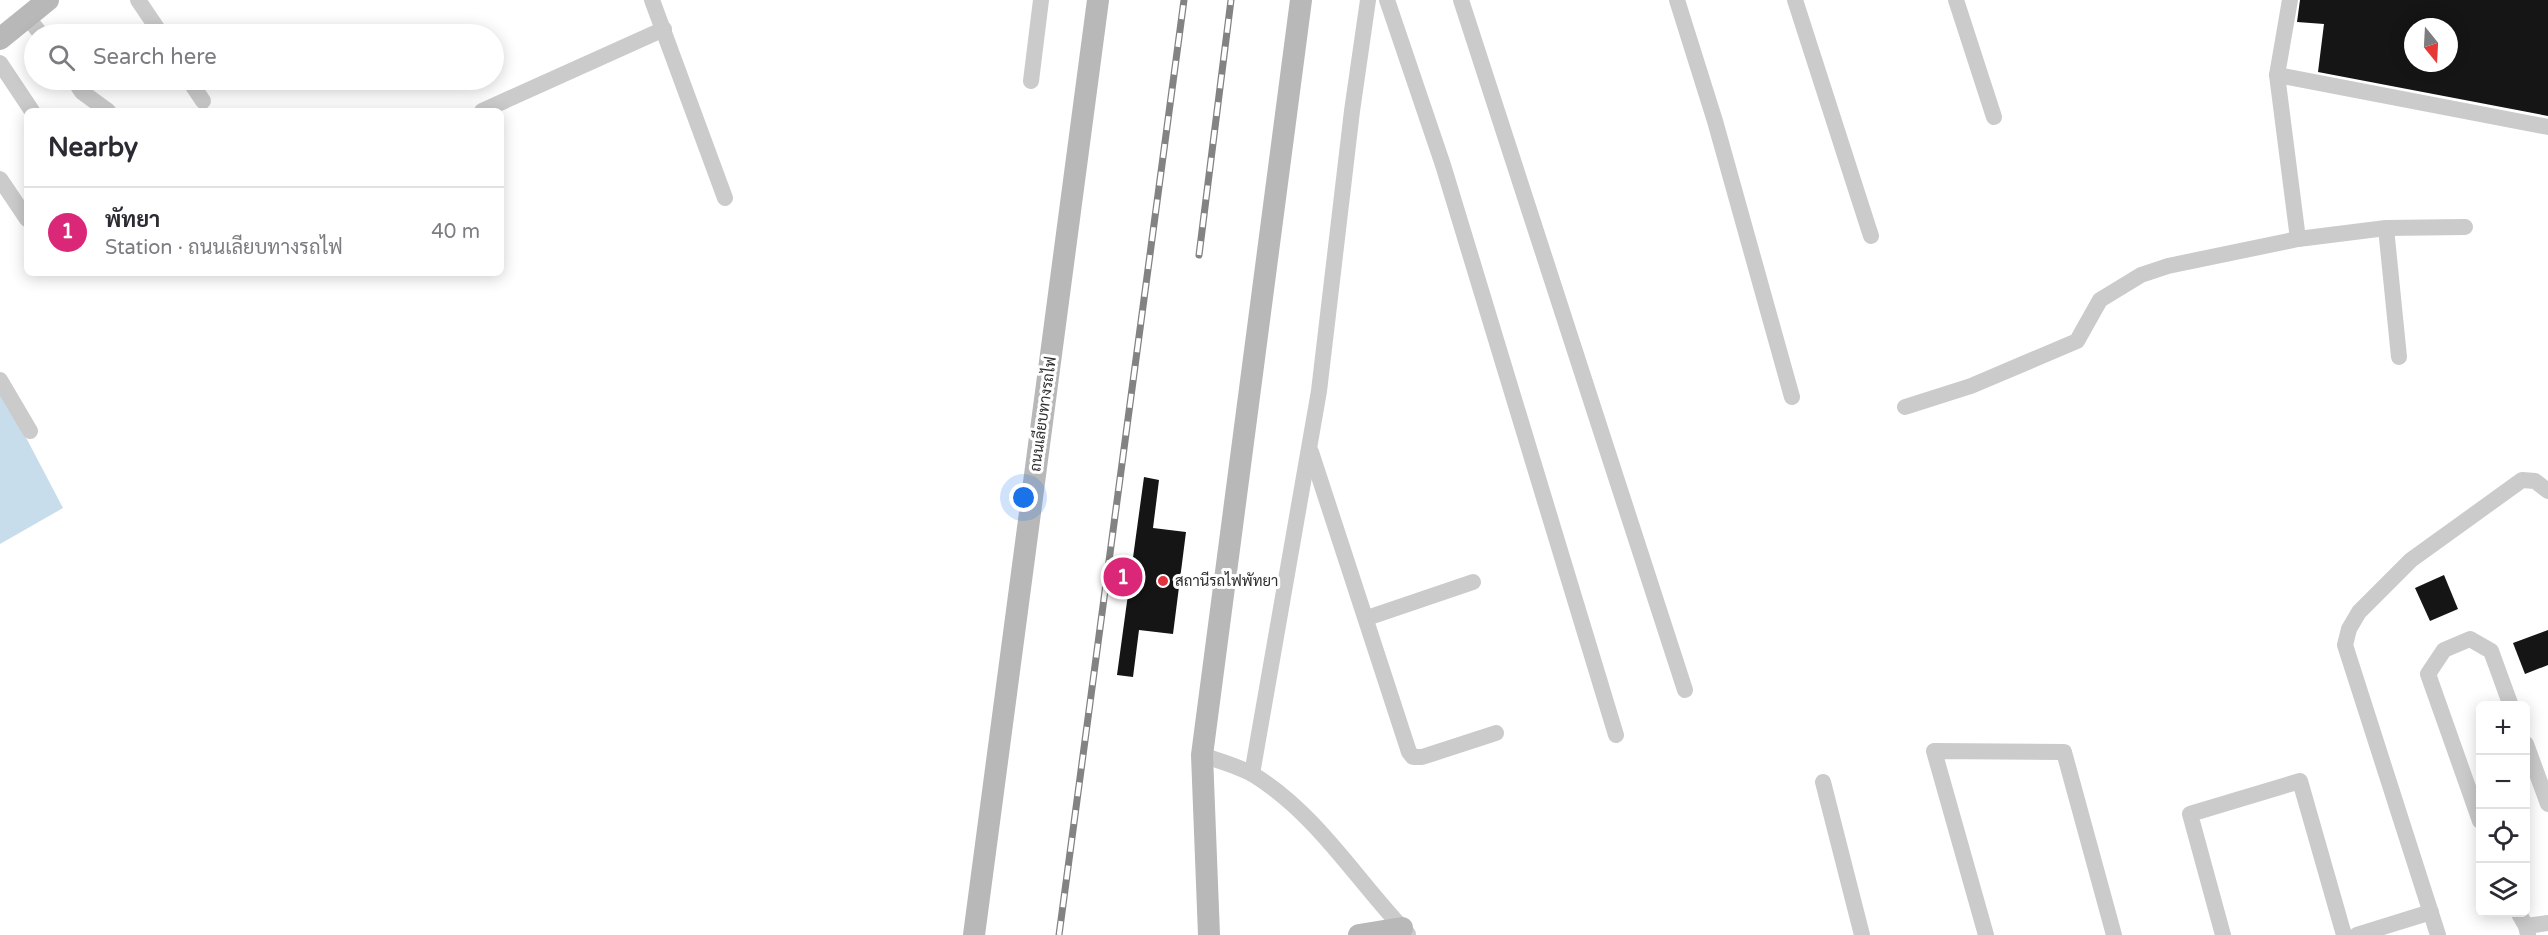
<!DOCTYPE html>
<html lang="en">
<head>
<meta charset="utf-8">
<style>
  body { margin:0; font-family:"Varela Round",Sarabun,sans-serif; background:#f2f2f3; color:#2b2b33 }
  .controls { position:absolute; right:18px; bottom:18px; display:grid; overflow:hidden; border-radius:9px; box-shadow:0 3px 15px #0003 }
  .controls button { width:54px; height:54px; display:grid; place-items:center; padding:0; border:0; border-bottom:2px solid #e1e1e2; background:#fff; color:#2b2b33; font:30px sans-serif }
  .compass { position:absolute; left:2404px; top:18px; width:54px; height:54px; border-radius:50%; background:#fff; box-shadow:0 3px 15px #0003; rotate:162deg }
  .you { position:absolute; left:1024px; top:498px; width:21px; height:21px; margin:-15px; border:4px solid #fff; border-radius:50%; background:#1a73e8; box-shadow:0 0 0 9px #1a73e833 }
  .badge { display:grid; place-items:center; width:39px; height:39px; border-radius:50%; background:#db2777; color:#fff; font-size:20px; font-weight:700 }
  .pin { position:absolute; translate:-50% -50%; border:3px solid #fff; box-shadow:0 2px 6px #0006 }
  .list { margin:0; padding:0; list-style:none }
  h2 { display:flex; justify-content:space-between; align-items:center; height:78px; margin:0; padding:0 24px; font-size:26px }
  h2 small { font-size:20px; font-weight:400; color:#7c7c81 }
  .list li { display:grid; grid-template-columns:39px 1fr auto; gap:18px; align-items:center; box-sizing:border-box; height:90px; padding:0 24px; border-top:2px solid #e1e1e2 }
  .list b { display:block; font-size:22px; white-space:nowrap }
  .list p { margin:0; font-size:20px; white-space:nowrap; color:#7c7c81 }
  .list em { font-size:20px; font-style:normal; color:#7c7c81 }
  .icon { flex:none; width:33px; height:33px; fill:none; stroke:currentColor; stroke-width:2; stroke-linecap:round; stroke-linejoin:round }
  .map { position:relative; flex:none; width:2548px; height:935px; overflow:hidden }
  .search { position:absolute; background:#fff; box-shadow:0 3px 15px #0003; left:24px; top:24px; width:480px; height:66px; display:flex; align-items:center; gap:15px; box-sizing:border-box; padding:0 21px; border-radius:33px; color:#7c7c81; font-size:22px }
  .panel { position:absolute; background:#fff; box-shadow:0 3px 15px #0003; left:24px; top:108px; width:480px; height:168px; border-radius:9px }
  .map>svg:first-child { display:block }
  .water { fill:#c8ddeb }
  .building { fill:#151515; fill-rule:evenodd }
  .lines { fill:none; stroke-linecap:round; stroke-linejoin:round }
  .street { stroke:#cbcbcb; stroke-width:16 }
  .secondary { stroke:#b8b8b8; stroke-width:22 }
  .rail-casing { stroke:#838383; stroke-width:7 }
  .rail { stroke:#fff; stroke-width:4.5; stroke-dasharray:14; stroke-linecap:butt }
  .poi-dot { fill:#e23240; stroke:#fff; stroke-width:2 }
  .labels { text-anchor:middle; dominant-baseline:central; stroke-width:6; stroke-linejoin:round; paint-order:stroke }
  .street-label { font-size:15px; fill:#2e2e2e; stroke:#fff }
  .poi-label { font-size:15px; fill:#2e2e2e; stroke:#fff; text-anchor:start }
</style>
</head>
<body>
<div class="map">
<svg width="2548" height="935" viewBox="0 0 2548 935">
  <rect width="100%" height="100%" fill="#fff"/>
  <polygon class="water" points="0,388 63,508 0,544"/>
  <g class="building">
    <path d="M2300,0H2548V116L2318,72L2324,24L2297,22ZM2413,27H2449V63H2413Z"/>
    <polygon points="1144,477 1159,480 1153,528 1186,532 1173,634 1139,630 1133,677 1117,675"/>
    <polygon points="2444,575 2458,609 2430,621 2415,588"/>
    <polygon points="2548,630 2548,665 2525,674 2513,643"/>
  </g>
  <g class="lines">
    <g class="street">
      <polyline points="138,0 161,34"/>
      <polyline points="652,0 725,198"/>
      <polyline points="1387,0 1443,165 1616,735"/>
      <polyline points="1461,0 1685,690"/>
      <polyline points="1677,0 1715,121 1792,397"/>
      <polyline points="1795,0 1871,236"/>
      <polyline points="1956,0 1994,117"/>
      <polyline points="2290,0 2277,75 2298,239"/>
      <polyline points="27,17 41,34"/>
      <polyline points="0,63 32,111"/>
      <polyline points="2277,75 2548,127"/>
      <polyline points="74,80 82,92 108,111"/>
      <polyline points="189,80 203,101"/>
      <polyline points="1031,81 1041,0"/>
      <polyline points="482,111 664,29"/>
      <polyline points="0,179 27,219"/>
      <polyline points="2386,228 2399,357"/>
      <polyline points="0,380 30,431"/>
      <polyline points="1905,407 1971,386 2077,341 2100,300 2141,275 2168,266 2298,239 2386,228 2465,227"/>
      <polyline points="1311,452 1409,752 1413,757 1422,757 1496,733"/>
      <polyline points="1367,618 1473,582"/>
      <polyline points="2526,744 2548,804"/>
      <path d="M1202,755C1219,761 1239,766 1254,775C1319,816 1356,880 1408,934"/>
      <polyline points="1252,774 1319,391 1352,111 1368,0"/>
      <polyline points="1823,782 1862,935"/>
      <polyline points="2480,821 2428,674 2444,650 2470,639 2491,651 2511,706"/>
      <polyline points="2518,912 2526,926 2528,935"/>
      <polyline points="2526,926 2548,923"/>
      <polyline points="1986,935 1934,751 2064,752 2114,935"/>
      <polyline points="2223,935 2190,814 2300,781 2344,935"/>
      <polyline points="2357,935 2431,912"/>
      <polyline points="2438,935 2345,645 2349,629 2359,612 2411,560 2522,480 2535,481 2548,491"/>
    </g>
    <g class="secondary">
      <polyline points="0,39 48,0"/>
      <polyline points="974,935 1098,0"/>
      <polyline points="1209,935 1202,755 1301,0"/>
      <polyline points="1359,935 1402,928"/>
    </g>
    <g class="rail-casing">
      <g id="rail">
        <polyline points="1199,255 1231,0"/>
        <polyline points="1059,935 1184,0"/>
      </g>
    </g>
    <use href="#rail" class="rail"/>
  </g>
  <circle class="poi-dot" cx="1163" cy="581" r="6"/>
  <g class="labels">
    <g class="street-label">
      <text transform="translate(1043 414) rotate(-82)">ถนนเลียบทางรถไฟ</text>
    </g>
    <g class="poi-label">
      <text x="1175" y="581">สถานีรถไฟพัทยา</text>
    </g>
  </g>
</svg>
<div class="controls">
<button>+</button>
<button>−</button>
<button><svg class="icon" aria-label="locate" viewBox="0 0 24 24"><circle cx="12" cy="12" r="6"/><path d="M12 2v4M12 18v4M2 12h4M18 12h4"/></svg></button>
<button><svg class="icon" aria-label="layers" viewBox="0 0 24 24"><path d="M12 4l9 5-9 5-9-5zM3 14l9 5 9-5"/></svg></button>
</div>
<svg class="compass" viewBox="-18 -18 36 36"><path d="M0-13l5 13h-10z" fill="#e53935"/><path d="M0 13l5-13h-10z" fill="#7c7c81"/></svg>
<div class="you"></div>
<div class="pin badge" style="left:1123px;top:577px">1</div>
<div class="search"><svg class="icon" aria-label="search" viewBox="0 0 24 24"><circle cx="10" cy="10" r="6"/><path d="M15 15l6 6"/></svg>Search here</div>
<section class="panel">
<h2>Nearby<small></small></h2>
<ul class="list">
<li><span class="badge">1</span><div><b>พัทยา</b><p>Station · ถนนเลียบทางรถไฟ</p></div><em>40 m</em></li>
</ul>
</section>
</div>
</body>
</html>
